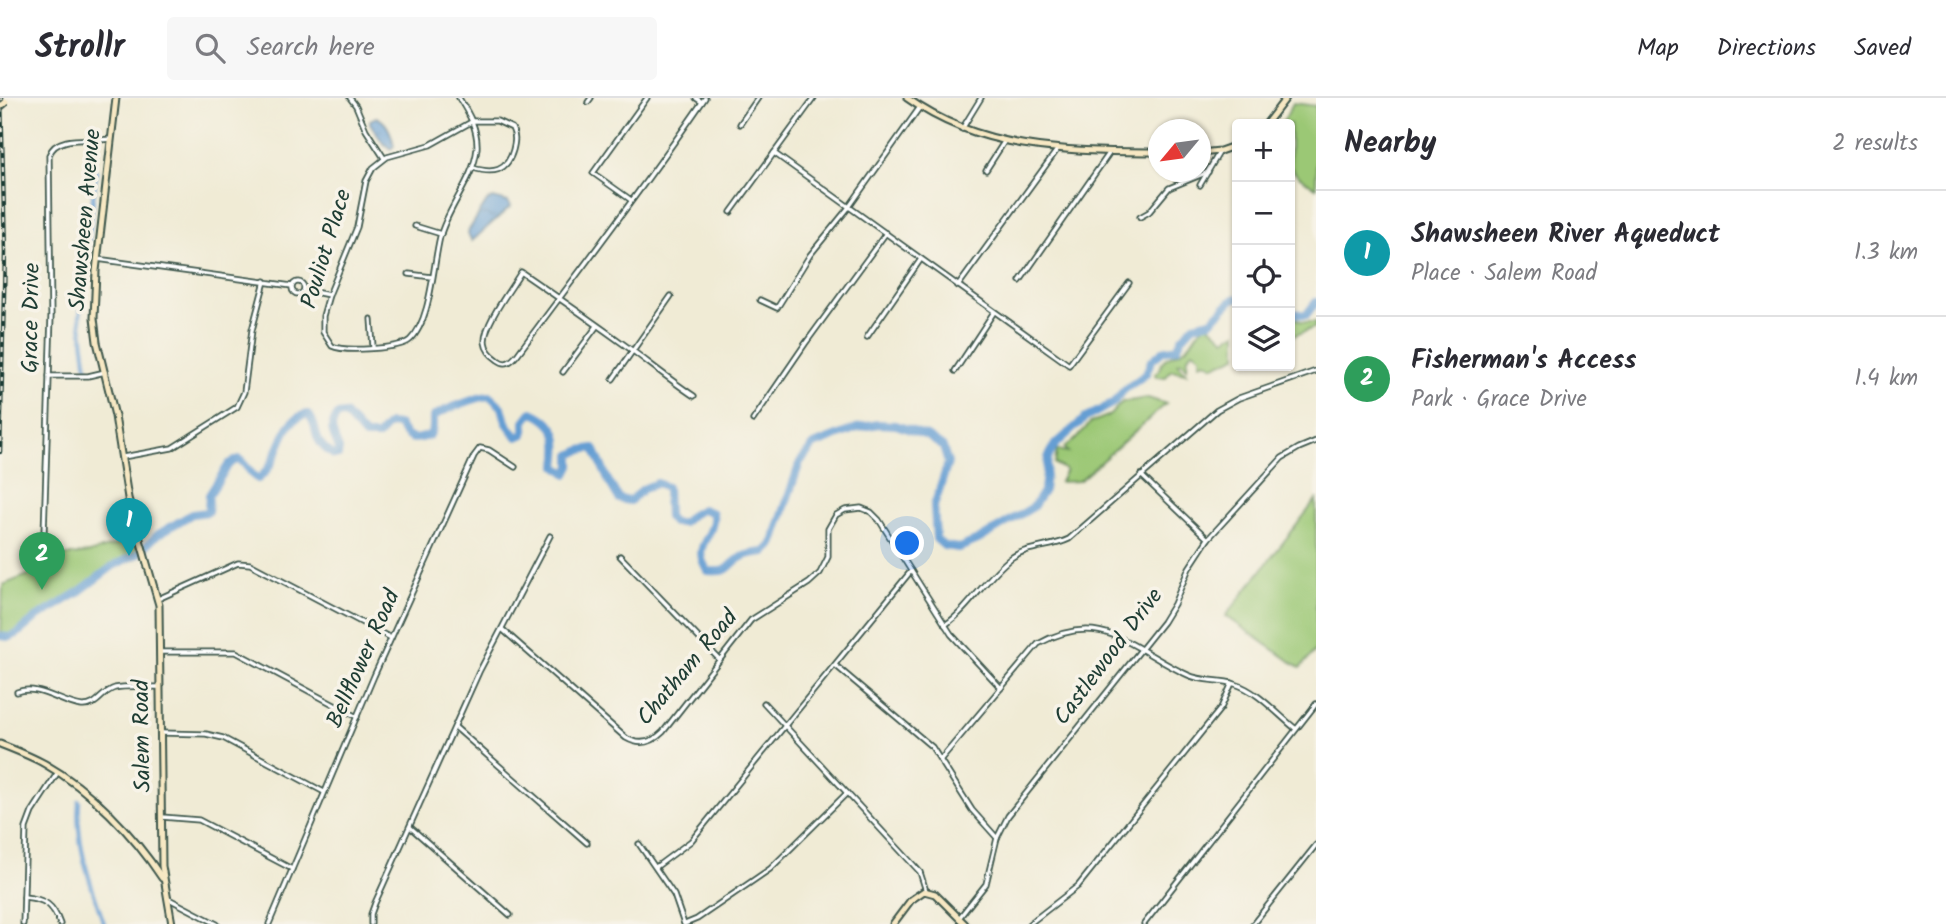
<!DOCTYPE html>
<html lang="en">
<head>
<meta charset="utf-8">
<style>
  body { margin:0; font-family:Kalam,sans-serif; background:#f7f7f7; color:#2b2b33 }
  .controls { position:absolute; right:21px; top:21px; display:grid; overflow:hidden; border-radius:7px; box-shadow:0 2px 5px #0004 }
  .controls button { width:63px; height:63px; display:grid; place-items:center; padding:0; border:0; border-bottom:2px solid #e1e1e2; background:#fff; color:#2b2b33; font:35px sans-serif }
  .compass { position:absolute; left:1148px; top:21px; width:63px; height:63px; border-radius:50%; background:#fff; box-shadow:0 2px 5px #0004; rotate:241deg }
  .you { position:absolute; left:908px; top:446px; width:24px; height:24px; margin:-18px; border:5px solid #fff; border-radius:50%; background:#1a73e8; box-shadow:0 0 0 10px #1a73e833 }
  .badge { display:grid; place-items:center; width:46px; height:46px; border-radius:50%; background:#c8321e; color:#fff; font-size:23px; font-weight:700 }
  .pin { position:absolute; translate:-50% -58px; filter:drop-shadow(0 2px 4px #0008) }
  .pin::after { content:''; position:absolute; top:37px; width:24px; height:21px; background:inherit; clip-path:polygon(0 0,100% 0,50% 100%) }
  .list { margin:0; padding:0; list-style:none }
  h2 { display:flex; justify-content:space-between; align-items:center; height:91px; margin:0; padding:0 28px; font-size:30px }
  h2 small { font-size:23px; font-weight:400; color:#7c7c81 }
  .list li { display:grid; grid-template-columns:46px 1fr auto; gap:21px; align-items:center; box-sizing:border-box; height:126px; padding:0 28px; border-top:2px solid #e1e1e2 }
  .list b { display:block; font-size:26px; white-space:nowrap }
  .list p { margin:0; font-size:23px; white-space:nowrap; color:#7c7c81 }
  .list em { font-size:23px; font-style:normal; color:#7c7c81 }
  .icon { flex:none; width:38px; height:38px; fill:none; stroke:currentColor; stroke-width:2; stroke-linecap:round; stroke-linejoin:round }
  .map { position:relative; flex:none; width:1316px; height:826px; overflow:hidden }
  header { display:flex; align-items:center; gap:42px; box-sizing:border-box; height:98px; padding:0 35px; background:#fff; border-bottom:2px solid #e1e1e2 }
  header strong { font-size:33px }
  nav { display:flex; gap:38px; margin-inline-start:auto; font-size:24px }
  .search { width:490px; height:63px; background:#f7f7f7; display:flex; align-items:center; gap:18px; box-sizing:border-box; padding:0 24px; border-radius:7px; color:#7c7c81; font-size:26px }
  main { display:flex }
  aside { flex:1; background:#fff }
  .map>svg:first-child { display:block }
  .green { fill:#9bc875; stroke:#5d8254; stroke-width:2 }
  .water { fill:url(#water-ripples); stroke:#426e84; stroke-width:2 }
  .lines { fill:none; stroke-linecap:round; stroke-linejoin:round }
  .canal { stroke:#659ed3; stroke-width:4.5 }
  .river { stroke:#659ed3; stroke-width:8 }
  .street-casing { stroke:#3e574c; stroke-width:7 }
  .secondary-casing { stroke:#3e574c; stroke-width:9 }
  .street { stroke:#fff; stroke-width:3.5 }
  .secondary { stroke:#f7e8c3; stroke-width:5 }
  .rail-casing { stroke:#1f3d34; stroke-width:4.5 }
  .rail { stroke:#f7f3e8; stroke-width:2; stroke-dasharray:5; stroke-linecap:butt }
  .secondary-bridge-casing { stroke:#3e574c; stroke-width:9; stroke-linecap:butt }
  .secondary-bridge { stroke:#f7e8c3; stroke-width:5 }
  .labels { text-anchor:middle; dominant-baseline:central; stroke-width:7; stroke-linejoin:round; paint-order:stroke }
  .street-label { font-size:23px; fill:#1f3d34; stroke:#f7f3e8 }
</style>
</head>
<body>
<header>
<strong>Strollr</strong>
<div class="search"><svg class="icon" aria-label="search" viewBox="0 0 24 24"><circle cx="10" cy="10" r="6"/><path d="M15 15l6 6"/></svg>Search here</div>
<nav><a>Map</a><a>Directions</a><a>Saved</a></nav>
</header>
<main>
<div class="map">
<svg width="1316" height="826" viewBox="0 0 1316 826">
  <defs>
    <pattern id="water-ripples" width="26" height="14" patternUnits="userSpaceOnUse" patternTransform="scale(1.75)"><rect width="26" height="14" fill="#659ed3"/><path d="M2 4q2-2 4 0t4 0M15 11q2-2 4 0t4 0" fill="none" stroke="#5382ac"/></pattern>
  </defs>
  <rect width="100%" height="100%" fill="#f7f3e8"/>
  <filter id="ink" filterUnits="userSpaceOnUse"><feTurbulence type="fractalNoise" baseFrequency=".0143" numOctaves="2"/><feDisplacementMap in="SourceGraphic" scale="14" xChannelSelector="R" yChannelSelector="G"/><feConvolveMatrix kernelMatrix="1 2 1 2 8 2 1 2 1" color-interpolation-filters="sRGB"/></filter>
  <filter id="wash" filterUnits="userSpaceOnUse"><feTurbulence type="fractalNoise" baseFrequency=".00686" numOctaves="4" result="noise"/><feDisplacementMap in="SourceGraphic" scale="28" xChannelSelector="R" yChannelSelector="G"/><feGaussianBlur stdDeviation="1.57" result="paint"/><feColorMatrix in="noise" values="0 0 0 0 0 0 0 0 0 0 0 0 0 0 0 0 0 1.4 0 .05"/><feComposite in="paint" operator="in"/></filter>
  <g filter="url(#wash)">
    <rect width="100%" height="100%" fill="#f0ebd5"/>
    <g class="green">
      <polygon points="1293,5 1316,8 1316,90 1297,77 1290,69 1290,26 1282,26"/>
      <polygon points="1290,218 1303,224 1316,224 1316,229 1290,239 1294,227 1290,223"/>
      <path d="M1208,226L1225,241L1237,234V258L1214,268L1205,263L1200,265V258L1193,253L1188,258L1187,270L1182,264L1178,265L1186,275L1171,272L1166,279H1156L1155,276L1160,271C1162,255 1180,258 1189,247C1196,239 1197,231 1208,226Z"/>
      <polygon points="1148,300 1166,306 1079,383 1060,384 1066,372 1055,366 1057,352 1068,354 1064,349 1075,342 1090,325 1110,317 1122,304"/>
      <polygon points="1316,402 1316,552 1300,570 1226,518"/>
      <path d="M135,441L139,455L138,456L113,468L76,496L36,520L17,536L9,539L1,538L3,487C13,483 24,478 35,475C48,471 62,482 63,458L89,455Z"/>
    </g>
    <g class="water">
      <path d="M376,19C387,23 392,37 394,48L391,51L383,45L370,25V22Z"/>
      <polygon points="493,100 508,104 511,108 472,143 468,136 469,132 487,103"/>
    </g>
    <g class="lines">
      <g class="canal">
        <polyline points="87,271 80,219 96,73"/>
        <path d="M79,703C75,746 91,786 104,826"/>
      </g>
      <g class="river">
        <polyline points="1290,211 1294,215 1306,217 1316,204"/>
        <path d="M0,538L9,539L17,536L36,520L76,496L113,468L138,456L157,437L192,416L208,414L209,397L229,366L239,361C247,367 250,376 258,381C283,362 279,320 308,316C321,330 309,342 334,357H338L339,351C334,337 327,330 338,317L345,316L365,338H378L389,326L399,327C406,343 415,343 430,337L433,330V319C440,313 480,298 490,298L502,309L506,324L517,339L524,336L525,323L532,314C559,326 561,340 557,368L567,376L571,368V357L581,352L594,350L608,382L619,401L630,403L643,391L657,385L667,389L668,419L673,425H683L690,418L702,411L713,415C716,441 689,446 708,473C734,475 725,468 742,459C749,455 757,455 765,454L772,447L800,364L814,347L857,330L878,326L896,327L927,338L943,349L948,365L934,408L936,441L944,448L959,450L978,442L1033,409L1044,392L1048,360L1055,347L1084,321L1113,305L1124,292L1146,276L1151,263L1163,253L1177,250L1182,240L1194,227L1211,223L1233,201L1237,200"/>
      </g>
    </g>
  </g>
  <g filter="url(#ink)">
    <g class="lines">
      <g class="street-casing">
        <g id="street">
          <polyline points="350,0 356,8 366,32 384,60"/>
          <path d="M459,0C469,16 478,31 477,50C474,82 448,108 440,139C433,167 431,223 410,242C400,251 344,254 332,248L323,234V218L329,197L357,129L366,83L373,70L387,59L430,47L473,23H497L512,30C516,38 515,44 513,52C507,74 493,76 473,70"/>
          <polyline points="696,0 702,4"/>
          <polyline points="588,4 591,0"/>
          <polyline points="740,26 758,0"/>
          <polyline points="962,31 981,0"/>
          <polyline points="774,55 1069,267 1129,185"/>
          <polyline points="986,72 1004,44"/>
          <polyline points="1200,87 1220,53"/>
          <polyline points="631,102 593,75 647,0"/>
          <polyline points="731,114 814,0"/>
          <polyline points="1140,119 1149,114 1169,90 1208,74"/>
          <polyline points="415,128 441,136"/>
          <polyline points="97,161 292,188"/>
          <polyline points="409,176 432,179"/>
          <polyline points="1020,183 1110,54"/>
          <circle cx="298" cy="190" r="6"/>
          <polyline points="958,188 1057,52"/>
          <polyline points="304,192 329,197"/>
          <polyline points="760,202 777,210 810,157 849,109 920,9"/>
          <polyline points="371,221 373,249"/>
          <polyline points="867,239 921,161"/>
          <polyline points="955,273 994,214"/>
          <polyline points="563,274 597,228"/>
          <polyline points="49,278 88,278 105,274"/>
          <polyline points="613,281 671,198"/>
          <path d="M694,298C673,284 653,268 633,253C596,226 559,200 521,174C511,191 484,225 485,244C486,252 492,258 498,262C506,268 511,264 517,257C580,172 645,88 705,0"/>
          <polyline points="753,322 805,246 886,135"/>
          <polyline points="123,359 172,350 237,309 244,294 252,232 265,183"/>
          <polyline points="1141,377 1208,441"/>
          <path d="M45,452L53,453L57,459L56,465L51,470L41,468L38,461L41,454L45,452L44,435L51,218L49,57C57,35 92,44 111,41"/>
          <polyline points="620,458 719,561"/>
          <polyline points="158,501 238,465 250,466 391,540"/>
          <path d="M945,527C971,509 986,479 1011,460C1027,448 1051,450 1069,441L1217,312L1239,300L1316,273"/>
          <path d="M502,531L626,640C640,648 652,645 663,634L751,522L809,485L820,475L828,459V431L836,417L845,412L861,410L871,414L879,422L951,536L1001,590"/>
          <polyline points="160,554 236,554 357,619"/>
          <polyline points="835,567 932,649 972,712 997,740"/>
          <path d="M17,594C39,586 60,605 82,608C98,609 101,594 115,590C128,587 146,589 160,589"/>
          <polyline points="764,605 920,774 926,793"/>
          <polyline points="455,629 587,745"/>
          <polyline points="161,635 206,636 223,640 324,694"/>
          <path d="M941,661L1038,546C1104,510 1132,552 1188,577C1203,584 1220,581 1235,586C1258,593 1278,617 1296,631"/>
          <polyline points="162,719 199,722 292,771"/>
          <polyline points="410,729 510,817"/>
          <polyline points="639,746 674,797 684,826"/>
          <polyline points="656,769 691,743 911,473"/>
          <path d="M24,799C45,801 53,806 60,826"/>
          <polyline points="169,801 217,826"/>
          <polyline points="959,820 986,786 997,740 1008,718 1163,524 1174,506 1189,470 1208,441 1282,360 1299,350 1316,343"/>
          <polyline points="23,826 26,730 32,714 58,674"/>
          <polyline points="269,826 374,578 474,358 480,350 489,352 515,369"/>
          <polyline points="371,826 371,816 375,805 479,574 550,438"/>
          <polyline points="685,826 697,821 770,771 847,695"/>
          <polyline points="1029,826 1078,788 1221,610 1232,585"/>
          <polyline points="1144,826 1316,606"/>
          <polyline points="1253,826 1316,747"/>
        </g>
      </g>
      <g class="secondary-casing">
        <g id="secondary">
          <polyline points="116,0 96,173 94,220 97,244 115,318 128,400 159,507 162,768 172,826"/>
          <path d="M907,0C982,54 1070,53 1158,54"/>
          <polyline points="1266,26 1286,0"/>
          <polyline points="1200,55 1220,53 1237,47"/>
          <path d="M0,646C15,652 31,658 45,666C91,692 133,736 162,780"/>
          <polyline points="893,826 911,802 924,793 935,796 965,826"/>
        </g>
      </g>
      <use href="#street" class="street"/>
      <use href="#secondary" class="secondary"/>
      <g class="rail-casing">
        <polyline id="rail" points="0,354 5,155 1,0"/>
      </g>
      <use href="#rail" class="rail"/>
      <g class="secondary-bridge-casing">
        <polyline id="secondary-bridge" points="0,9 6,4"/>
      </g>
      <use href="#secondary-bridge" class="secondary-bridge"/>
    </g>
  </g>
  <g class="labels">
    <g class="street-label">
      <text transform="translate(86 122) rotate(-85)">Shawsheen Avenue</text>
      <text transform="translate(327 151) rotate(-73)">Pouliot Place</text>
      <text transform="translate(32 220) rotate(-89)">Grace Drive</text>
      <text transform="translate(1109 559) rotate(-53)">Castlewood Drive</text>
      <text transform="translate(364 561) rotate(-66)">Bellflower Road</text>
      <text transform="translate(688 570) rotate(-50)">Chatham Road</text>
      <text transform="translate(143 638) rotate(-91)">Salem Road</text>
    </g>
  </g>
</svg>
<div class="controls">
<button>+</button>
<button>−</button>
<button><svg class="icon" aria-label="locate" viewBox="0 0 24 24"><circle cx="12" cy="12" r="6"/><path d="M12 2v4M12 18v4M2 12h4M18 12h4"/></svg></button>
<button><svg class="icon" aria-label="layers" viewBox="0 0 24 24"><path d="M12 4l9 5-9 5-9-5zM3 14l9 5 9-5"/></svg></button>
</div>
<svg class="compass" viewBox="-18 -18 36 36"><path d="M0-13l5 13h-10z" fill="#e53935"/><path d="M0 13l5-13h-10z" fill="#7c7c81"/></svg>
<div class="you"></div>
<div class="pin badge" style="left:129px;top:458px;background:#0f9aa8">1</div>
<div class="pin badge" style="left:42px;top:492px;background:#2e9e5b">2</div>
</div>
<aside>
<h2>Nearby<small>2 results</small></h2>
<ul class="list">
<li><span class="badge" style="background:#0f9aa8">1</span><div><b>Shawsheen River Aqueduct</b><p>Place · Salem Road</p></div><em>1.3 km</em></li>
<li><span class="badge" style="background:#2e9e5b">2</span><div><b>Fisherman's Access</b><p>Park · Grace Drive</p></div><em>1.4 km</em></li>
</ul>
</aside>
</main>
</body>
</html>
